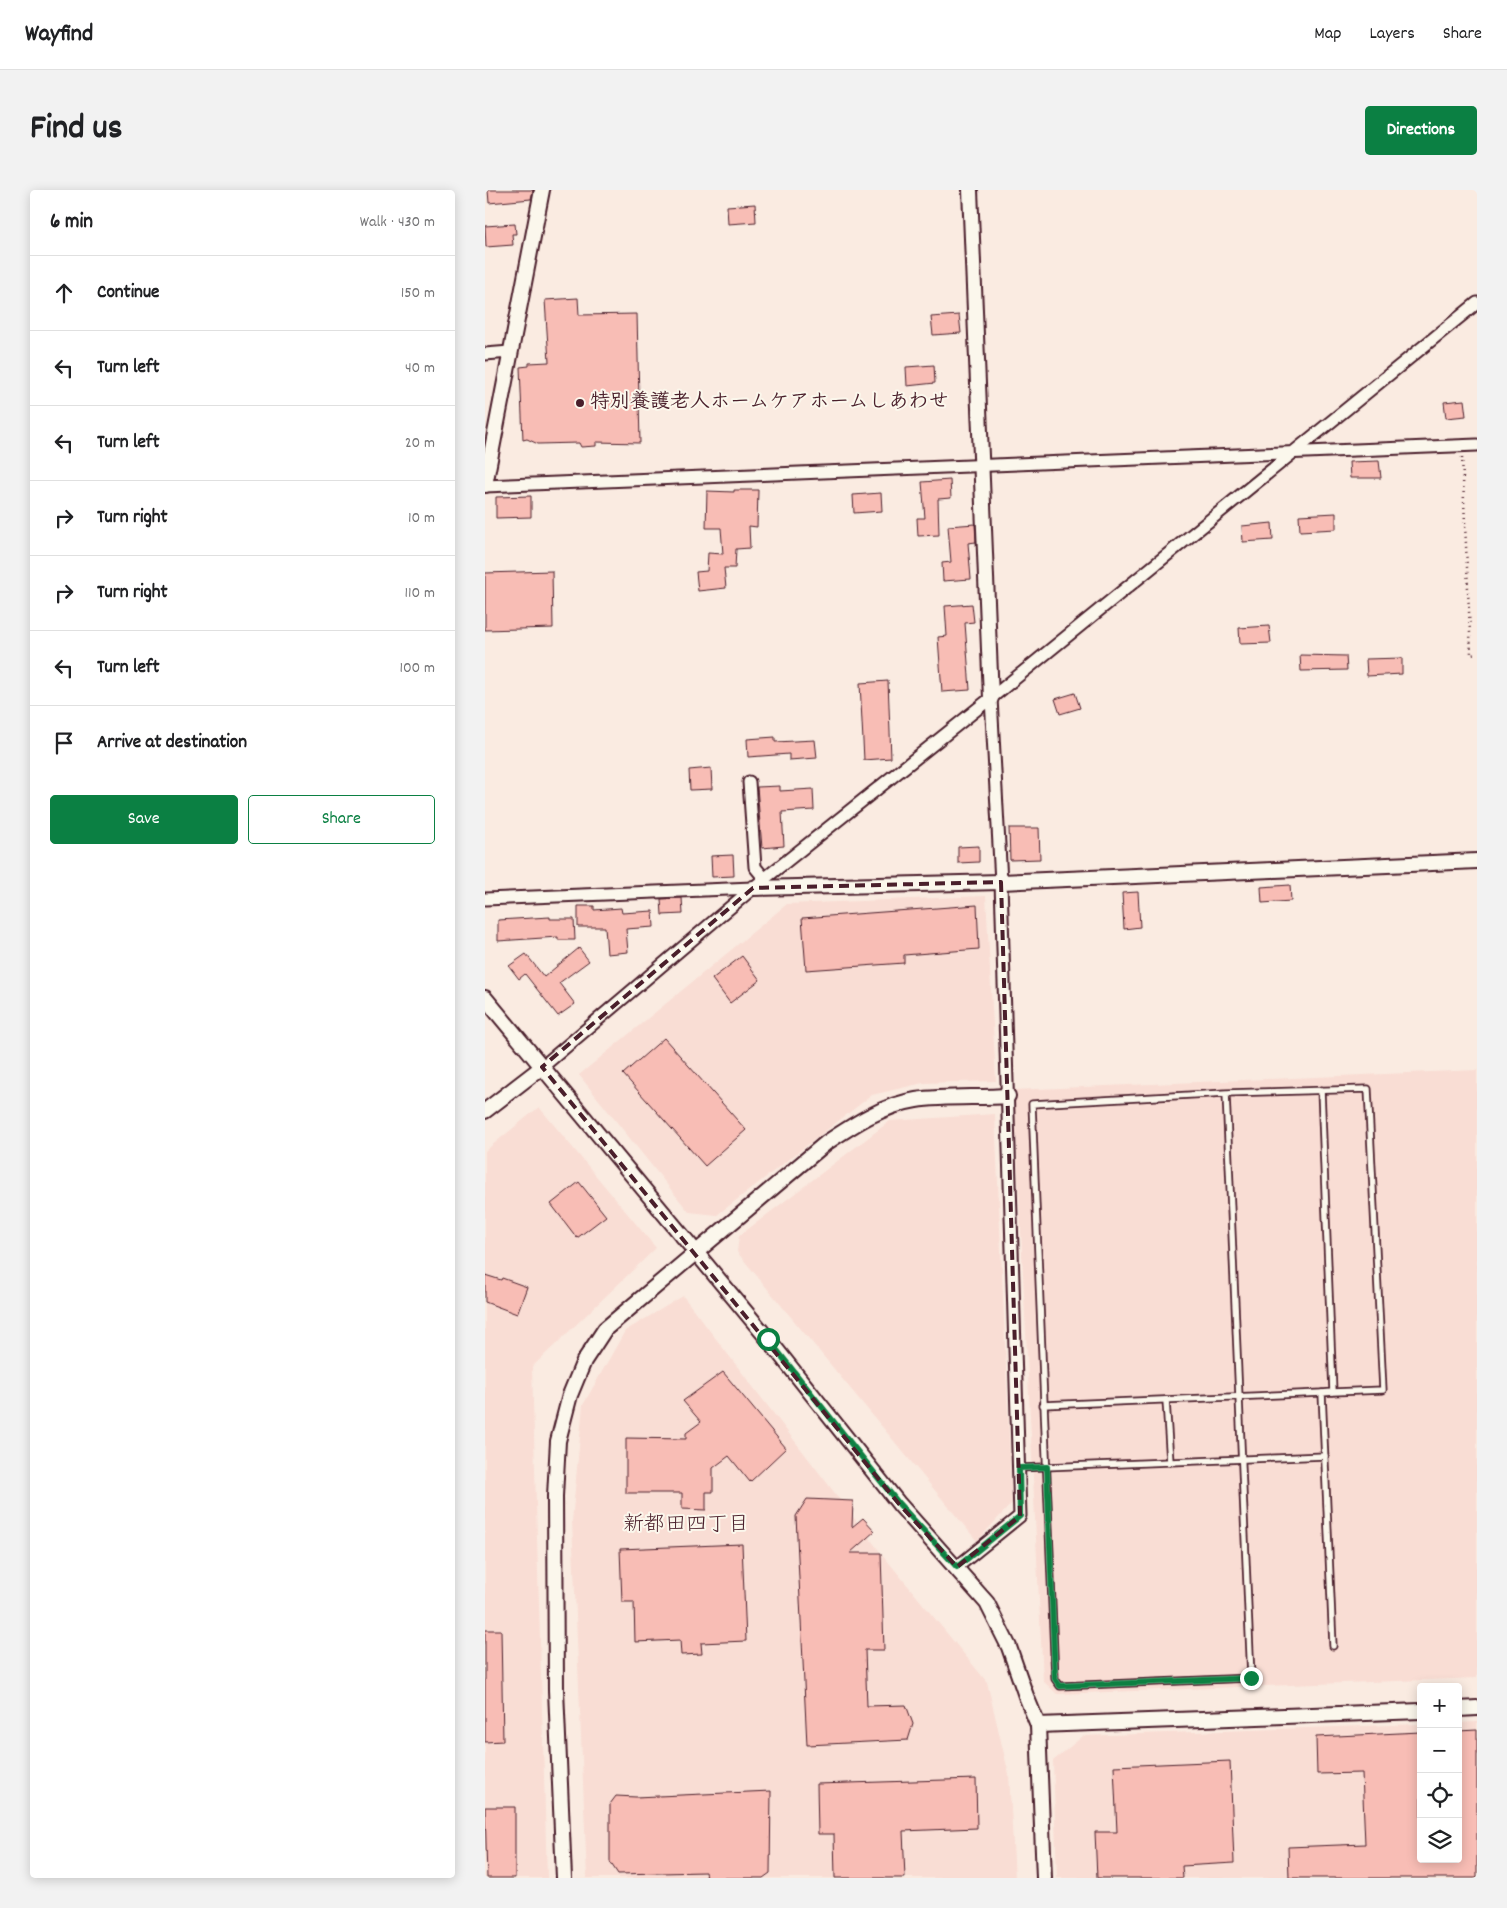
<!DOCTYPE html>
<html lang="en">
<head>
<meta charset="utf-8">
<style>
  body { margin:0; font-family:Dekko,"Klee One",sans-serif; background:#f2f2f2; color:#202124 }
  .controls { position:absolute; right:15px; bottom:15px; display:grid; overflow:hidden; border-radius:5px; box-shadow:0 2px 12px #0003 }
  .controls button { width:45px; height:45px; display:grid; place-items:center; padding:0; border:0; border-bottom:1px solid #e0e0e0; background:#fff; color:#202124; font:25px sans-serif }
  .stop { position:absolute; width:15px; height:15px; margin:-11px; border:4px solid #0b8043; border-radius:50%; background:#fff }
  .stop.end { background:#0b8043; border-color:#fff; box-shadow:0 1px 5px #0008 }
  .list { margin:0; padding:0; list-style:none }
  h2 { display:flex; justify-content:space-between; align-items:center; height:65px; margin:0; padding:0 20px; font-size:21px }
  h2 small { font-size:16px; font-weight:400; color:#757577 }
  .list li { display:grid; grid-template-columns:32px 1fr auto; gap:15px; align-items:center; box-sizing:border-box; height:75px; padding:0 20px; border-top:1px solid #e0e0e0 }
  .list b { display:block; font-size:19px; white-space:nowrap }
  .list em { font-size:16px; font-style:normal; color:#757577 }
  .actions { display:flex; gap:10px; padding:15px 20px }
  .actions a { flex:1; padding:11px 0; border:1px solid #0b8043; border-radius:5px; text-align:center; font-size:18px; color:#0b8043 }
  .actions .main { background:#0b8043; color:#fff }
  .icon { flex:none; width:28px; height:28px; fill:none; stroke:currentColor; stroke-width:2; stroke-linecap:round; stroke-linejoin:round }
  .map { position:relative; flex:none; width:992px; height:1688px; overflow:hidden; border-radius:5px }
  header { display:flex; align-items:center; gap:30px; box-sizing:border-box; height:70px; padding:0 25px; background:#fff; border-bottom:1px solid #e0e0e0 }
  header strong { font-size:24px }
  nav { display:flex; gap:28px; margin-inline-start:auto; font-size:18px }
  .intro { display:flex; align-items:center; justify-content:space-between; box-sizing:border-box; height:120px; padding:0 30px }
  h1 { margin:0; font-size:35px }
  .button { padding:12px 22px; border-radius:5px; background:#0b8043; color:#fff; font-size:18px; font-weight:700 }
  main { display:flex; gap:30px; padding:0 30px }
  aside { flex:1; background:#fff; border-radius:5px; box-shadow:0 2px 12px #0003 }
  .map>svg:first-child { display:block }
  .built { fill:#f9ddd4 }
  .building { fill:#f8bdb5; stroke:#4a1f2b }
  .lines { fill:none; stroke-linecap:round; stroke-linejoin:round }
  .service-casing { stroke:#4a1f2b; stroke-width:9 }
  .minor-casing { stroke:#4a1f2b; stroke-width:15 }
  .tertiary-casing { stroke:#4a1f2b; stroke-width:18 }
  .path { stroke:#4a1f2b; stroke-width:2.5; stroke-dasharray:1 4; stroke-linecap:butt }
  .service { stroke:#fbf7ec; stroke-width:5.5 }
  .minor { stroke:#fbf7ec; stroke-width:11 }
  .tertiary { stroke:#fbf7ec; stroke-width:14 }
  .route { stroke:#0b8043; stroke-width:6 }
  .marked { fill:none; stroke:#4a1f2b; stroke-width:4; stroke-dasharray:10 6; stroke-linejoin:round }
  .poi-dot { fill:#4a1f2b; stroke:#fbf7ec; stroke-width:2 }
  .labels { text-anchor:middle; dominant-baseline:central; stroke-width:4; stroke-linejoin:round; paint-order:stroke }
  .poi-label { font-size:20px; font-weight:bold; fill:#4a1f2b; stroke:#fbf7ec; text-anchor:start }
  .neighbourhood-label { font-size:21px; fill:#4a1f2b; stroke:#fbf7ec }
</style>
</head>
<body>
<header>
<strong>Wayfind</strong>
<nav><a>Map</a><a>Layers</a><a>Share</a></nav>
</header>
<div class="intro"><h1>Find us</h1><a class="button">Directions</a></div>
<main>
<aside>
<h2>6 min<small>Walk · 430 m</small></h2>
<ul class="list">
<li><svg class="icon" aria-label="ahead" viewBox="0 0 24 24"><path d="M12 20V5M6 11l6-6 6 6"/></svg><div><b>Continue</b></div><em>150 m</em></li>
<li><svg class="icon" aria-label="left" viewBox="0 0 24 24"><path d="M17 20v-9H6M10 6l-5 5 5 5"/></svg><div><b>Turn left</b></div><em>40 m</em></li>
<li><svg class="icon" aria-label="left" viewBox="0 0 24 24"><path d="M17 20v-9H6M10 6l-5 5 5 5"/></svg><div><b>Turn left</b></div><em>20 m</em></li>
<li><svg class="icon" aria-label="right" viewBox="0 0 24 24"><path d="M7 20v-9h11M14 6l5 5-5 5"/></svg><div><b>Turn right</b></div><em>10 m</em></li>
<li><svg class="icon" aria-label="right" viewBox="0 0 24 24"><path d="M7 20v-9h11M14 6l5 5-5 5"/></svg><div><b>Turn right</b></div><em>110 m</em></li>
<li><svg class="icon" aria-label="left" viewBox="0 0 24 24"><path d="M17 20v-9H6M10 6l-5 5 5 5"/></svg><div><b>Turn left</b></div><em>100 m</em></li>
<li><svg class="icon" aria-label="arrive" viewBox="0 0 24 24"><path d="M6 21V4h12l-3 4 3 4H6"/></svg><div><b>Arrive at destination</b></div></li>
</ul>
<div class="actions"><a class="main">Save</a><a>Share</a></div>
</aside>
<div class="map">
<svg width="992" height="1688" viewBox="0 0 992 1688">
  <rect width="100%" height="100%" fill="#faebe1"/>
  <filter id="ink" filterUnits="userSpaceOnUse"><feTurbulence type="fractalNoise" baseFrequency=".02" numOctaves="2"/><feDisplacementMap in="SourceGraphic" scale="10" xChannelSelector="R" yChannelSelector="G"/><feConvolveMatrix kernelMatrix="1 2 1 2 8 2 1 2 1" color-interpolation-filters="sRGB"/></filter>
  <g filter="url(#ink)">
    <g class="built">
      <polygon points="501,706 511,891 438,893 387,905 232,1025 204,1022 94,885 302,714"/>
      <polygon points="992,880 992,1488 572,1504 558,1491 529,900"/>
      <polygon points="54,917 171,1058 47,1177 62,1688 0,1688 0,961"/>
      <polygon points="510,924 527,1313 492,1351 252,1062 254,1046 405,931"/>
      <polygon points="198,1106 396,1363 502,1492 524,1585 530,1688 102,1688 87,1331 98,1215 140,1141"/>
      <polygon points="992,1532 992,1688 572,1688 568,1571 598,1546 936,1534 936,1669 973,1669 973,1533"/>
    </g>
    <g class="building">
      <polygon points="3,0 48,0 46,9 4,13"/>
      <polygon points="270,14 271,32 243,34 242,16"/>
      <polygon points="30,34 31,44 27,44 28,55 1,57 0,36"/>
      <polygon points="93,108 94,125 152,124 155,253 111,252 111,256 96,257 94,253 53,254 42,249 38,250 35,177 44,176 44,173 64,172 60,110"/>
      <polygon points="474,125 476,143 448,145 446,127"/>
      <polygon points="449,175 450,193 422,196 421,177"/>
      <polygon points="979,210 981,226 961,228 959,212"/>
      <polygon points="894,271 896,288 865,288 864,272"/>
      <polygon points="465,290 466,308 453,309 454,345 433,346 432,328 440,328 437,292"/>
      <polygon points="249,300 273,300 272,337 264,336 265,358 251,359 250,378 239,378 241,398 213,401 211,382 222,381 223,363 238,364 236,338 221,338 222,301 249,302"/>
      <polygon points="396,303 397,321 369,323 368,305"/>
      <polygon points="46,306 46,327 11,328 11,307"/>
      <polygon points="851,323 851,339 815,341 814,325"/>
      <polygon points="787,333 788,350 758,352 757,336"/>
      <polygon points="490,334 491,352 483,353 486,389 458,391 457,373 466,372 463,336"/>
      <polygon points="67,381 68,438 0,440 0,383"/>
      <polygon points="487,414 489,432 480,433 485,500 457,502 453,447 462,446 460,416"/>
      <polygon points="784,436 786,453 755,454 754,438"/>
      <polygon points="815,465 861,466 862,480 816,481"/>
      <polygon points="917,468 917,484 882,486 881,469"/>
      <polygon points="403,491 406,568 379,570 375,493"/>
      <polygon points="590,503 595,518 575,524 570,509"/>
      <polygon points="290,547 290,552 330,550 332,568 304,570 304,564 263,567 262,549"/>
      <polygon points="226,578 227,599 205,600 204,580"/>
      <polygon points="295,596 295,601 328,599 329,620 297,622 299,656 277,658 272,597"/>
      <polygon points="524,638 554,638 555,669 525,670"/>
      <polygon points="494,656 494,672 473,673 473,657"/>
      <polygon points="248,665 249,686 227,687 226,666"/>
      <polygon points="805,695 806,711 777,713 776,697"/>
      <polygon points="653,702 655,737 639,739 637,703"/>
      <polygon points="197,708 198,724 177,725 176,709"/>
      <polygon points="492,715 494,759 419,765 419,773 321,780 317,728"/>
      <polygon points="93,716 109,716 109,720 136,718 137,723 168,721 169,737 141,739 143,762 122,764 120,737 93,737"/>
      <polygon points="65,727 65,729 89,729 90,750 73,750 73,747 13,751 13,730"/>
      <polygon points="94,758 104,771 74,793 90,814 73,826 40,784 34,789 24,776 41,764 59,787"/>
      <polygon points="257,766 275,790 245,813 227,789"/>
      <polygon points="179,848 261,940 220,976 138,884"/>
      <polygon points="94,992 121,1026 92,1048 66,1014"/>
      <polygon points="0,1085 16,1090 17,1088 42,1097 32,1124 0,1112"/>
      <polygon points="238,1182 301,1258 265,1292 244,1266 228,1278 228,1302 221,1302 221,1320 197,1319 197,1303 141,1303 141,1248 201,1249 201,1243 216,1232 198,1211"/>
      <polygon points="322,1309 368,1311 367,1337 378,1328 390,1341 365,1363 396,1363 399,1460 380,1460 382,1516 421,1515 428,1534 423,1550 322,1555 311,1326"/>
      <polygon points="257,1354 261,1451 216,1453 217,1464 196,1465 195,1450 150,1452 149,1412 137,1412 135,1359"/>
      <polygon points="0,1440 16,1440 18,1551 0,1552"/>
      <polygon points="992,1540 992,1688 804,1688 803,1657 880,1654 877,1583 832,1584 831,1547 936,1542 936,1669 973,1669 973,1541"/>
      <polygon points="745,1571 749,1673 697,1676 698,1688 612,1688 610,1642 632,1642 629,1576"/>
      <polygon points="491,1589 492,1638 418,1641 420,1688 350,1688 349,1644 333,1644 332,1594"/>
      <polygon points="286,1601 285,1683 278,1688 221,1688 220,1682 133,1684 125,1672 125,1614 131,1606 151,1607"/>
      <polygon points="0,1617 30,1617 30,1688 2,1688"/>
    </g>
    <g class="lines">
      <g class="service-casing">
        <g id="service">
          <polyline points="836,900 848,1202 837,1203 848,1456"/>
          <polyline points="741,903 766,1488 575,1496 570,1489 547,914 741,903 883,899 898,1200 848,1202"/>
          <polyline points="681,1210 685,1272"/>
          <polyline points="558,1215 837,1203"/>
          <polyline points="534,1278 840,1266"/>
        </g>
      </g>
      <g class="minor-casing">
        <g id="minor">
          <polyline points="0,164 25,162"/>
          <polyline points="0,296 992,255"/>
          <polyline points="264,592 270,677 280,689"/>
          <polyline points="0,709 268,698"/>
          <polyline points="57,877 268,698 506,508 992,113"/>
          <polyline points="472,1377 535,1326 516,692 506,508"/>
        </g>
      </g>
      <g class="tertiary-casing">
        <g id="tertiary">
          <polyline points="485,0 506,508"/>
          <polyline points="0,295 57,0"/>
          <polyline points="268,698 516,692 992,671"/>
          <polyline points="0,808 283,1149 414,1314 502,1413 524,1457 541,1506 553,1535 559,1688"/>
          <polyline points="0,921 57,877"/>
          <polyline points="973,1519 992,1518"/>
          <polyline points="553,1535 936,1521"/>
          <path d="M79,1688L71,1500L70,1306L73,1251L85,1205L99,1171L120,1139L341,953C368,935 398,915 431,910C460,906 493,908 523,906"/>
        </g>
      </g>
      <polyline class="path" points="977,267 986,465 992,464"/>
      <use href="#service" class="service"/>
      <use href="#minor" class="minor"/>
      <use href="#tertiary" class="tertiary"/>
    </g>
  </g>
  <g class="lines" filter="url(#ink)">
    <polyline class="route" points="283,1149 414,1314 472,1377 535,1326 534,1278 562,1277 570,1489 575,1496 766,1488"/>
  </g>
  <path class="marked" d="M516,692L535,1326L472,1377L414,1314L57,877L268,698Z"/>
  <circle class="poi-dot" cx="95" cy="213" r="5"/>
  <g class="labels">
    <g class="poi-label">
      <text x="105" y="213">特別養護老人ホームケアホームしあわせ</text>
    </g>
    <g class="neighbourhood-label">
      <text x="201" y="1336">新都田四丁目</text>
    </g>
  </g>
</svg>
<div class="controls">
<button>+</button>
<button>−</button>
<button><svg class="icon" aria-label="locate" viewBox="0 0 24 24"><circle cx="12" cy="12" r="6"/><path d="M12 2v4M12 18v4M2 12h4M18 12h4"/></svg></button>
<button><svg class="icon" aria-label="layers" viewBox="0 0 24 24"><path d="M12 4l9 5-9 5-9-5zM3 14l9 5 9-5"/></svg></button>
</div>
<div class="stop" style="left:283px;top:1149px"></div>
<div class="stop end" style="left:766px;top:1488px"></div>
</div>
</main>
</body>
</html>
